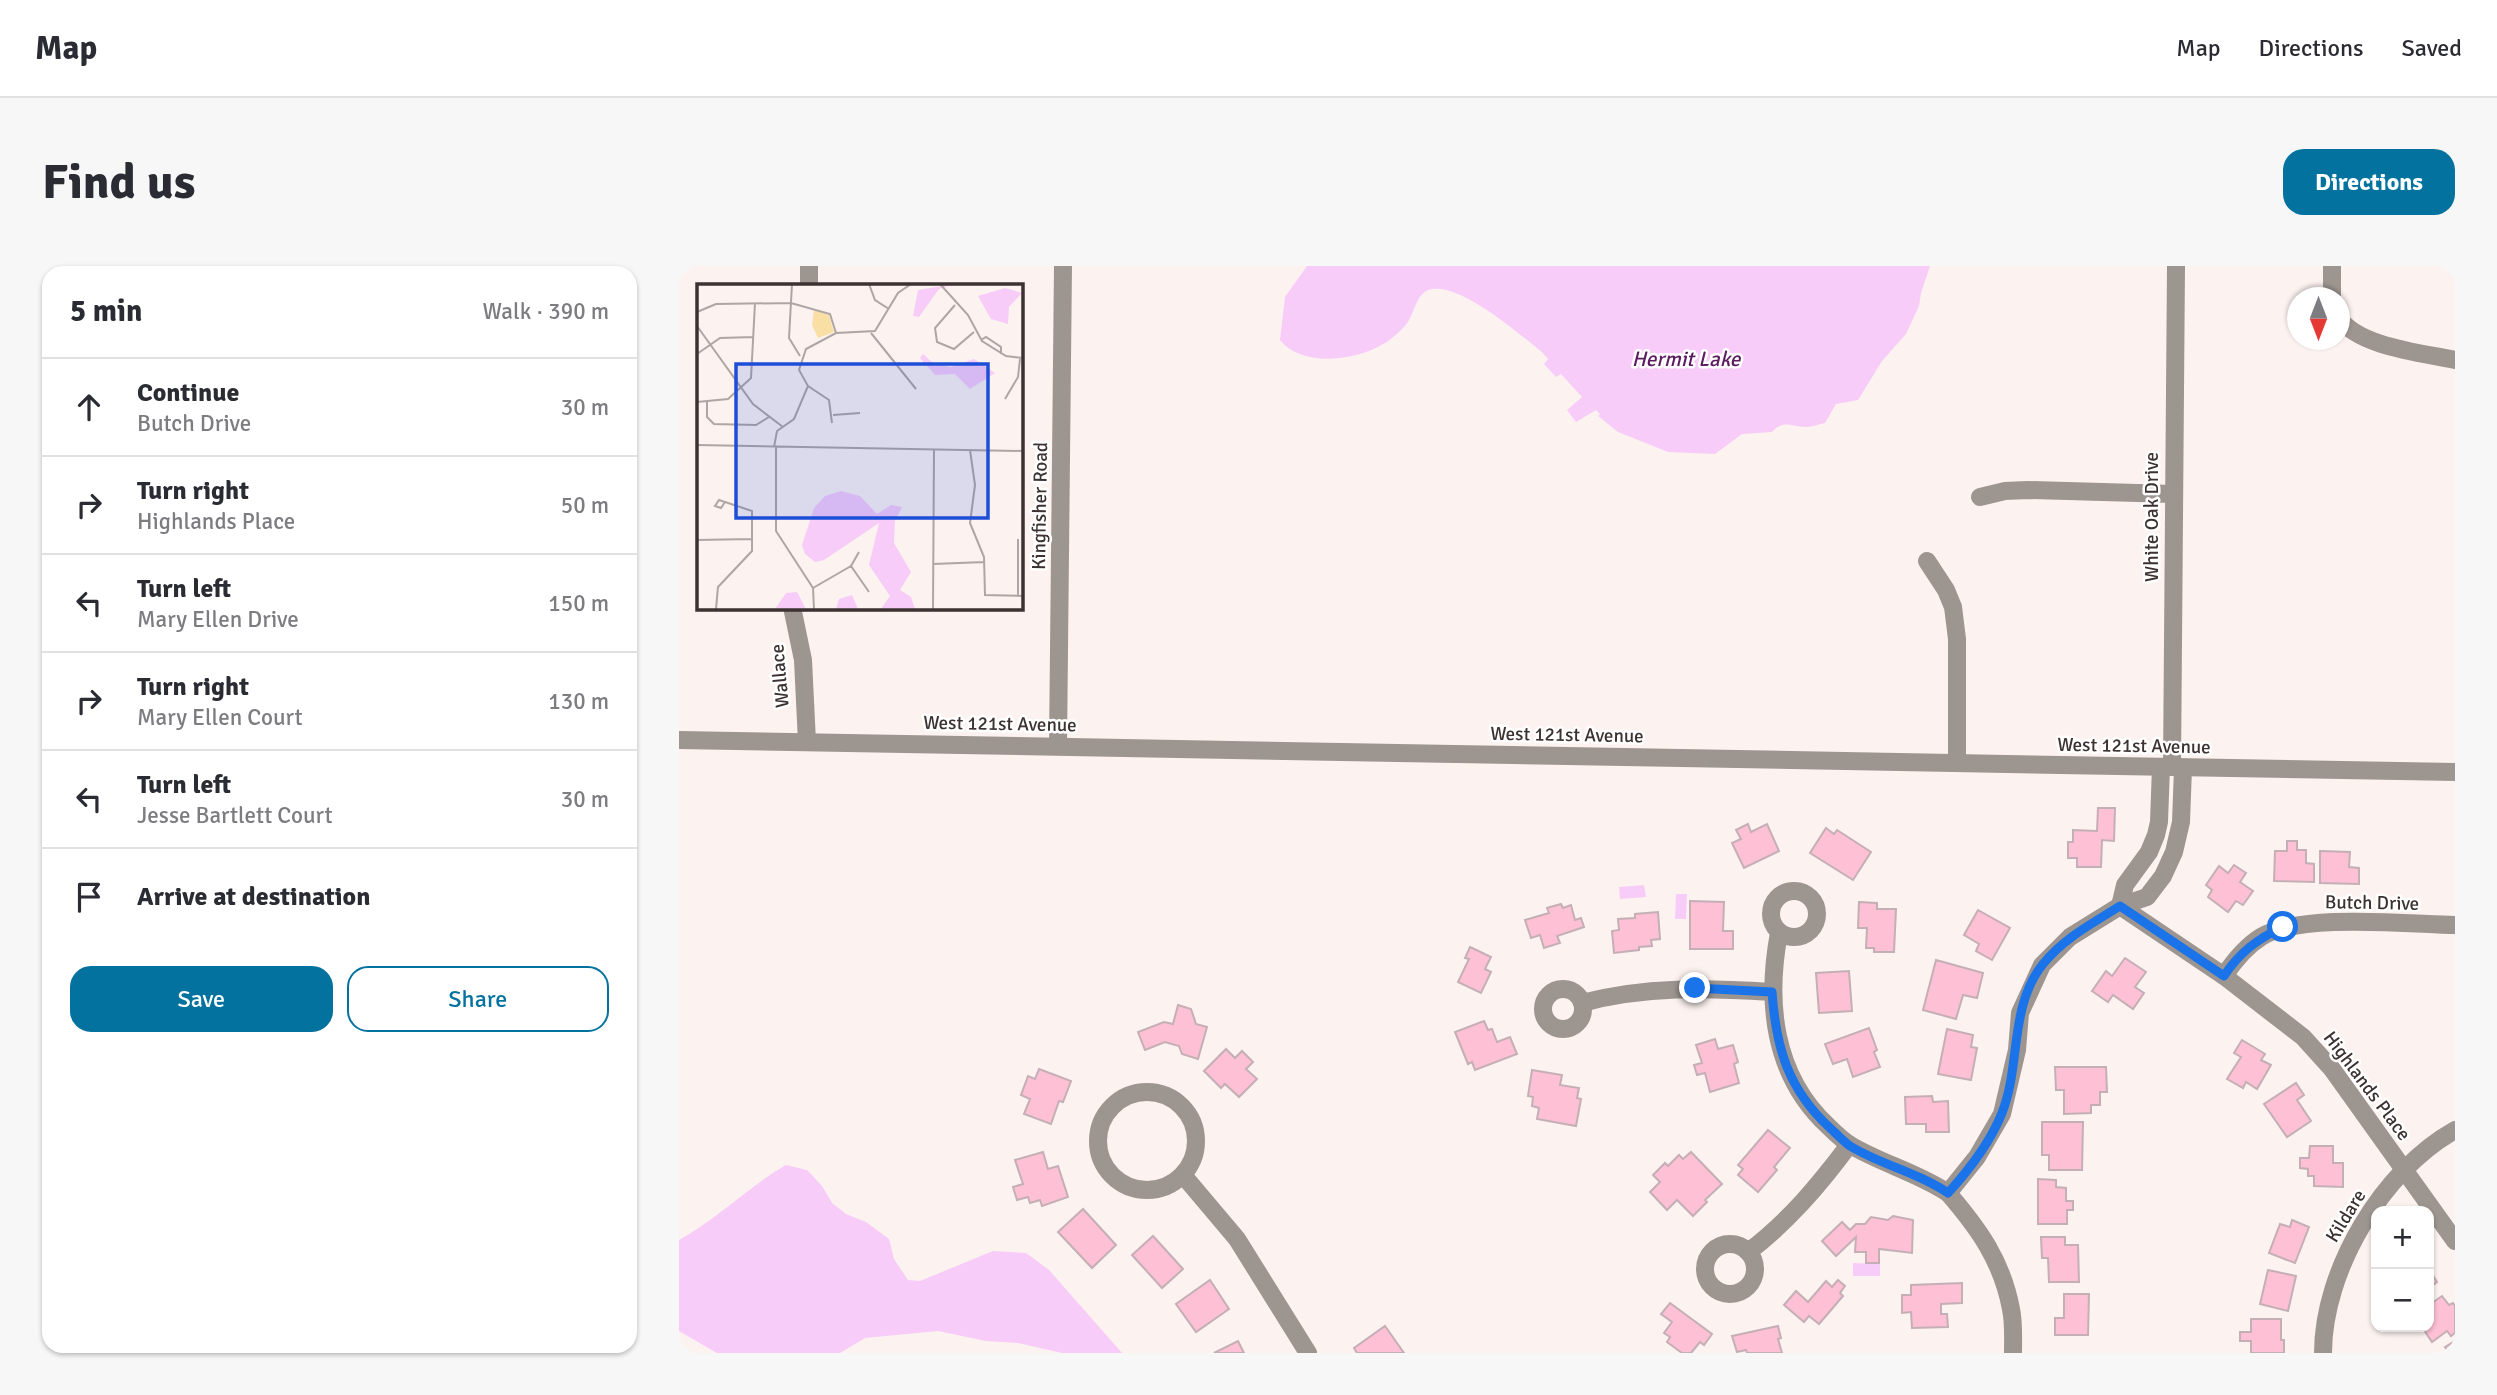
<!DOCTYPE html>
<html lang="en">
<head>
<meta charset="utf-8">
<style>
  body { margin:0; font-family:Signika,sans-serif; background:#f7f7f7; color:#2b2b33 }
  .controls { position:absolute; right:21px; bottom:21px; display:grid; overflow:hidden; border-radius:14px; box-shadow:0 2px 5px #0004 }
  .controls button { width:63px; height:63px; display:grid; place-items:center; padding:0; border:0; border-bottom:2px solid #e1e1e2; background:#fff; color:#2b2b33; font:35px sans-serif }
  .compass { position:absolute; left:1608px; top:21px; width:63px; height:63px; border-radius:50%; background:#fff; box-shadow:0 2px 5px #0004; rotate:180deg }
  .stop { position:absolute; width:21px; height:21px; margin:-16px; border:5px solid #1a73e8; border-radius:50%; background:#fff }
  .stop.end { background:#1a73e8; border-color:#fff; box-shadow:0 2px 7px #0008 }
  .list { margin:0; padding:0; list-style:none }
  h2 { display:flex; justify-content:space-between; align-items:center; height:91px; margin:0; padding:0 28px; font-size:30px }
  h2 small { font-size:23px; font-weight:400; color:#7c7c81 }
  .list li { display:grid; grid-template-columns:46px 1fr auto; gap:21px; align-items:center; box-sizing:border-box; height:98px; padding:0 28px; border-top:2px solid #e1e1e2 }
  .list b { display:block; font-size:26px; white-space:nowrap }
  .list p { margin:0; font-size:23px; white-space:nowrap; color:#7c7c81 }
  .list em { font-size:23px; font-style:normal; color:#7c7c81 }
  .actions { display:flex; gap:14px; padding:21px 28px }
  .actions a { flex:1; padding:16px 0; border:2px solid #04729e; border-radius:21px; text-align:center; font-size:24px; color:#04729e }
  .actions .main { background:#04729e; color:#fff }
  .icon { flex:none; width:38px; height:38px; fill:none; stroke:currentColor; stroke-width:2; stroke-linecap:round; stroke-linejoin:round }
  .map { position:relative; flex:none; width:1776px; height:1087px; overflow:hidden; border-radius:21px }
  header { display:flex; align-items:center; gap:42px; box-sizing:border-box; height:98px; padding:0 35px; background:#fff; border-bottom:2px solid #e1e1e2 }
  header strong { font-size:33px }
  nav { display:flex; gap:38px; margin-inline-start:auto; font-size:24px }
  .intro { display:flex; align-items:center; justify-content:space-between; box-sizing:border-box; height:168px; padding:0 42px }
  h1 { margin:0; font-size:49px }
  .button { padding:18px 32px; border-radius:21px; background:#04729e; color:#fff; font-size:24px; font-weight:700 }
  main { display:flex; gap:42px; padding:0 42px }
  aside { flex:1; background:#fff; border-radius:21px; box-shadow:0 2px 5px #0004 }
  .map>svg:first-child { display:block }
  .water { fill:#f7ccf8 }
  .building { fill:#fdc0d5; stroke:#c5afb6; stroke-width:2 }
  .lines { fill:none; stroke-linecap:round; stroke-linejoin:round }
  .minor { stroke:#9d9590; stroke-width:18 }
  .route { stroke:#1a73e8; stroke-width:9 }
  .labels { text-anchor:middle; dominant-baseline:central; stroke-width:5; stroke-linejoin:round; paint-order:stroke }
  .street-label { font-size:19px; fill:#3b3231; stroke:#fff }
  .water-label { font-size:21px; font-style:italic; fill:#5b1d5f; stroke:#fff }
  .inset-road { fill:none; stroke:#afa5a4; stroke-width:2 }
  .view { fill:#1d4ed8; fill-opacity:0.15; stroke:#1d4ed8; stroke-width:3.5 }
  .inset-edge { fill:none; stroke:#3b3231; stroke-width:3.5 }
</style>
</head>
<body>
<header>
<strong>Map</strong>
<nav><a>Map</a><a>Directions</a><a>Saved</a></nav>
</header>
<div class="intro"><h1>Find us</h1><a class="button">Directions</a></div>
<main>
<aside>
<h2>5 min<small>Walk · 390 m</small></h2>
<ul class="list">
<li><svg class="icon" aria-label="ahead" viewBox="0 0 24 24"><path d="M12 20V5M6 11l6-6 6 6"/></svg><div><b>Continue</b><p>Butch Drive</p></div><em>30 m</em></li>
<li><svg class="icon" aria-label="right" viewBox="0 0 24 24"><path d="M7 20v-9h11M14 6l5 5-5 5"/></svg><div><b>Turn right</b><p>Highlands Place</p></div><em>50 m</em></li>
<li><svg class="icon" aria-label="left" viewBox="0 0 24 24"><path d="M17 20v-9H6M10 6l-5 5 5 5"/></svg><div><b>Turn left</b><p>Mary Ellen Drive</p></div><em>150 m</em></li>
<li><svg class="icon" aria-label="right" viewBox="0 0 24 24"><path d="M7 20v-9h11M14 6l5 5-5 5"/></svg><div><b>Turn right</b><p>Mary Ellen Court</p></div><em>130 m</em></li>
<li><svg class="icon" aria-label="left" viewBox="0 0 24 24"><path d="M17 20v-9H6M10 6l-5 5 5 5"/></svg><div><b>Turn left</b><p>Jesse Bartlett Court</p></div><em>30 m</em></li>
<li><svg class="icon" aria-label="arrive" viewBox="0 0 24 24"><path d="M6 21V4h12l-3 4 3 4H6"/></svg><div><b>Arrive at destination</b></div></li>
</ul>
<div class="actions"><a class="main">Save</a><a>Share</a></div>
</aside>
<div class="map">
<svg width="1776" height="1087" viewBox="0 0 1776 1087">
  <rect width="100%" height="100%" fill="#fcf2f0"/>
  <g class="water">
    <path d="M628,0H1251L1242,27L1240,40L1227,68L1203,95L1179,134L1157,138L1146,157C1140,158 1133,161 1127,161C1112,161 1105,153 1093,166L1063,168L1036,188L989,186L939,166L919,150L921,148L917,144L897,156L888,144L903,131L882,108L877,111L865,98L869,93L863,86C839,67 783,18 753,23C738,25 736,45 729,56C725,62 719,67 714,71C688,94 624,104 601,74L606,31Z"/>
    <polygon points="965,619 967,631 941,633 940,621"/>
    <polygon points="997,628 1008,628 1007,653 996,653"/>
    <path d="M107,899L128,904L143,920L153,937L167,948L187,956L210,973L215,993L229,1014L241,1015L314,985L347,987L370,1004L443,1087H383L339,1077L307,1075L259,1065L186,1072L161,1087H38L0,1065V974C38,953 69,921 107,899Z"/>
    <polygon points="1174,997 1201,998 1201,1010 1174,1010"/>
  </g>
  <g class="building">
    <polygon points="1419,542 1436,542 1435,575 1423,574 1422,601 1398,601 1398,592 1389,592 1389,576 1394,576 1394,564 1418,565"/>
    <polygon points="1069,558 1072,566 1088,558 1100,585 1065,602 1053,577 1062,573 1057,564"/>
    <polygon points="1147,562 1155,568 1158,564 1192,586 1174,614 1131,587"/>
    <polygon points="1608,575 1618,575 1618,584 1627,584 1627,597 1635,598 1635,616 1595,615 1596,585 1608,585"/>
    <polygon points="1641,585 1671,586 1670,601 1680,602 1680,618 1641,617"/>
    <polygon points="1555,599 1567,607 1561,616 1574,625 1564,639 1557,635 1549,646 1529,631 1533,624 1527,619 1540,600 1549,607"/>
    <polygon points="1011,635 1045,636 1044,665 1054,665 1054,683 1011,683"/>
    <polygon points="1180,636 1198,637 1198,643 1217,643 1215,686 1195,686 1195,682 1187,682 1188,662 1179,662"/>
    <polygon points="882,638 884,642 892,639 896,654 902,652 905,661 878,670 881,677 865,682 861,669 852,672 846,654 870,647 868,642"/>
    <polygon points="1299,644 1331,662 1313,694 1297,685 1300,678 1285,669"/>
    <polygon points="979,646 981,673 972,674 973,680 960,681 960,684 935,687 933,665 940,664 939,653 956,652 956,648"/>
    <polygon points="791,681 812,691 806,703 812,706 802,727 779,716 790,693 786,692"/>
    <polygon points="1446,692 1467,706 1456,721 1465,727 1454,743 1434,729 1429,736 1413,725 1427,705 1433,710"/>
    <polygon points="1257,694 1304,707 1298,732 1284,729 1277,753 1244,744"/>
    <polygon points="1170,705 1173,745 1140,747 1137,707"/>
    <polygon points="499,739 512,743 517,758 528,761 519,793 503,788 500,780 486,776 466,784 459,766 485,756 494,758"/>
    <polygon points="805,755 809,764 813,763 818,776 831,771 838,788 796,804 793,796 789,798 776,766"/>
    <polygon points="1190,762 1198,784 1195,786 1201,801 1174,811 1168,793 1154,798 1146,778"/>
    <polygon points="1268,763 1294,769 1292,781 1298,782 1292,814 1259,808"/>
    <polygon points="1036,773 1039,783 1054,779 1059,796 1055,798 1060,817 1031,826 1026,807 1018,809 1015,799 1023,797 1017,779"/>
    <polygon points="1563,774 1586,788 1582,794 1592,799 1578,823 1567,816 1564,822 1548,813 1562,791 1555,787"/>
    <polygon points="547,783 556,792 563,785 574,796 567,803 578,813 560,831 546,818 542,822 525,805"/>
    <polygon points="1376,801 1427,801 1428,826 1421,826 1421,839 1412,839 1412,847 1385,848 1385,824 1377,824"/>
    <polygon points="360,803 392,815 384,836 380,835 372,858 345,848 351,833 342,829 349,810 356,813"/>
    <polygon points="853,804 883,809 881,819 900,822 898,832 902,833 897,860 858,853 860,842 853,840 854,831 849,830"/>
    <polygon points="1617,817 1625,829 1618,834 1632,855 1608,871 1585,838"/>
    <polygon points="1253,830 1254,836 1269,835 1270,866 1247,866 1247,858 1227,858 1226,831"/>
    <polygon points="1363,856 1404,856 1403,904 1370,904 1370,889 1363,889"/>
    <polygon points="1089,864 1111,882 1095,901 1098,904 1079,926 1059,909 1064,903 1059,899"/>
    <polygon points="1631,880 1654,880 1654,897 1664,897 1664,921 1635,920 1635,910 1629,910 1629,903 1621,902 1621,892 1630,892"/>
    <polygon points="364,886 369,903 379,900 389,931 363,940 361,934 351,937 349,931 338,934 334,921 344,918 336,894"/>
    <polygon points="1012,886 1043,918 1026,934 1028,936 1014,950 998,934 988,944 971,926 981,916 974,909 986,897 989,900 1000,889 1004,893"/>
    <polygon points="1359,913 1377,914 1377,921 1387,922 1387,935 1394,935 1394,944 1388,944 1388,958 1359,958"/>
    <polygon points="404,943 437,979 413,1002 379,966"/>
    <polygon points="1214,950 1234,954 1233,987 1200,983 1200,997 1187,997 1187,986 1176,986 1177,971 1157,990 1143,975 1163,956 1171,964 1177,958 1186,958 1192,951 1209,954"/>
    <polygon points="1613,954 1630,961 1616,997 1590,987 1601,958 1611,961"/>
    <polygon points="474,970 504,1003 483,1022 453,989"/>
    <polygon points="1362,971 1386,971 1386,979 1399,979 1400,1016 1370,1016 1369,992 1363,992"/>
    <polygon points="1750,1003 1758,1016 1750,1022"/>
    <polygon points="1589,1004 1617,1010 1609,1045 1581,1038"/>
    <polygon points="531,1014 550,1043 517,1066 497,1038"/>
    <polygon points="1159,1014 1166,1020 1161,1027 1164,1030 1140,1058 1130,1050 1125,1056 1105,1039 1117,1025 1129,1036 1147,1015 1153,1021"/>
    <polygon points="1283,1017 1283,1037 1262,1038 1262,1048 1268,1048 1269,1061 1233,1062 1232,1046 1223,1047 1223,1029 1232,1029 1232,1019"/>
    <polygon points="1385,1028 1410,1028 1409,1069 1376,1069 1376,1052 1385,1052"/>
    <polygon points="1763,1030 1770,1039 1774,1037 1776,1040 1776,1067 1772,1070 1768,1065 1753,1076 1743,1061 1750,1061 1750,1039"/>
    <polygon points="991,1037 1033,1068 1025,1079 1021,1076 1012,1087 1003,1087 988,1076 991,1071 985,1067 993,1056 982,1048"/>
    <polygon points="1572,1053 1602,1053 1602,1074 1605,1074 1605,1087 1572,1087 1572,1075 1561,1075 1561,1066 1572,1066"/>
    <polygon points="706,1060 725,1087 678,1087 675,1082"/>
    <polygon points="1099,1060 1102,1072 1099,1073 1103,1087 1068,1087 1067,1084 1058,1086 1053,1070"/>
    <polygon points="559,1075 565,1087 535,1087"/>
    <polygon points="1776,1075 1776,1087 1770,1087 1766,1081"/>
  </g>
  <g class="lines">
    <g class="minor">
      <polyline points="130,0 130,19"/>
      <polyline points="1653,0 1653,32"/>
      <path d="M1660,52C1680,81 1744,87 1776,94"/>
      <polyline points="1301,231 1326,225 1349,224 1494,228"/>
      <polyline points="1248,295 1267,324 1274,341 1278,373 1278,497"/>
      <polyline points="113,341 124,394 128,476"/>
      <polyline points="0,474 1776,506"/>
      <polyline points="379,480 384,0"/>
      <polyline points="1493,501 1497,0"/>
      <circle cx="1115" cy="648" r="23"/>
      <polyline points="1441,640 1545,710 1624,771 1653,803 1776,975"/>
      <polyline points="1441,640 1446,619 1470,586 1477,569 1480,556 1482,501"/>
      <path d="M1100,667C1087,736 1094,809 1149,860C1156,867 1164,875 1173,880C1204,898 1239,907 1269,927"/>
      <path d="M1545,710C1555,695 1566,681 1582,671C1621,647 1728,658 1776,659"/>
      <circle cx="884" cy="743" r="20"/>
      <path d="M903,737C966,720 1029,722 1093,726"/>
      <circle cx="468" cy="875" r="49"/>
      <polyline points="504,909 558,973 629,1087"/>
      <circle cx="1051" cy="1003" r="25"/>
      <path d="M1069,986C1109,956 1140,919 1170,879"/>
      <path d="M1334,1087C1334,1073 1335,1057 1332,1043C1323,995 1300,963 1269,927L1298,891L1323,848L1338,784L1341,747L1363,699L1391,671L1441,640L1468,631L1484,610L1495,586L1502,556L1504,502"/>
      <path d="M1644,1087C1644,1004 1704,904 1776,864"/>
    </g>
  </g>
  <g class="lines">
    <path class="route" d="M1016,722L1093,726C1097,782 1109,823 1151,862C1158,868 1164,875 1171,880C1202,899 1238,906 1269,927C1290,904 1311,877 1323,847C1342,799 1330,740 1364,698C1385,672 1414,657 1441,640L1545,710C1560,687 1578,673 1604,661"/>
  </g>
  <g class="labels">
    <g class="street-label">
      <text transform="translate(361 240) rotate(-89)">Kingfisher Road</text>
      <text transform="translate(1473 251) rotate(-90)">White Oak Drive</text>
      <text transform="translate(101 410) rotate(-95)">Wallace</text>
      <text transform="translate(321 458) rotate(1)">West 121st Avenue</text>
      <text transform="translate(888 469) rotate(1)">West 121st Avenue</text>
      <text transform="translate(1455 480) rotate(1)">West 121st Avenue</text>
      <text transform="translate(1693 637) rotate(1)">Butch Drive</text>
      <text transform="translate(1688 820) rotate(53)">Highlands Place</text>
      <text transform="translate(1667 950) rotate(-58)">Kildare</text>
    </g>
    <g class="water-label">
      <text x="1007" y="93">Hermit Lake</text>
    </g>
  </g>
  <g transform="translate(18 18)">
    <rect width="326" height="326" fill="#fcf2f0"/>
    <path d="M117,26L132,31L137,48L121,54L115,41Z" fill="#f9dfa4"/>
    <path d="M258,0L242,5L222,33L216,32L221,6ZM308,4L325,9L312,23L311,40L294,35L281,12ZM226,70L237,80L254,83L277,75L298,89L273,105L258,90L238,91L223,74ZM144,207L163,212L180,230L194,221L205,223L198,237L197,259L214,288L203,306L214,313L218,325H184L193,312L172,281L182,239L127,276L118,278L108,270L105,261L117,224L128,212ZM100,308L109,325H78L89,309ZM155,311L161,325H139L142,315Z" fill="#f7ccf8"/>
    <path class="inset-road" d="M95,0L92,54L103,72M172,0L178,16L192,25M243,0L271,31L285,57L309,72L326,74M258,21L238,44L240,58L257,65L277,48M0,28L19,20L94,19L133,30L139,49M0,42L56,120L86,143M174,49L219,105M284,56L289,53L304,63V70M0,70L23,54L57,53M111,102L132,116L135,139M308,115L321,93L323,75M0,118L31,115L54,94L58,19M10,118V133L17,140L59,141L72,133M136,131L163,129M0,161L326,167M77,163L80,147L97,135L111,102L102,86L109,65L139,49L178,47L201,9L214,0M79,163V247L116,304L117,325M273,166L278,201L273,239L287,273L288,311L326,312M0,256L55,255M162,268L154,282L172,308M236,280L288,278M116,304L154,282M321,312V255M19,325L21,303L55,267V227L22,216L18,222L24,224L28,218M236,325L237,166"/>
    <path class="view" d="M39,80H291V234H39Z"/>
    <rect width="326" height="326" class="inset-edge"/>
  </g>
</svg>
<div class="controls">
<button>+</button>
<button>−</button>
</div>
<svg class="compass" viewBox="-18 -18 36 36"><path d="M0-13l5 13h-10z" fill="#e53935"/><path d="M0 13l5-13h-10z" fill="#7c7c81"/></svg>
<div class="stop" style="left:1604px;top:661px"></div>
<div class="stop end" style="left:1016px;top:722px"></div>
</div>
</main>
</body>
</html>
